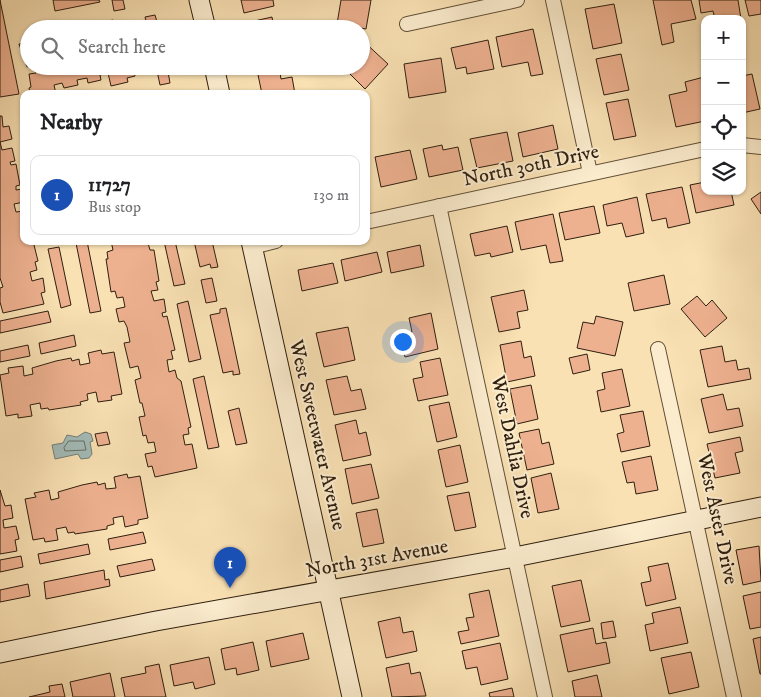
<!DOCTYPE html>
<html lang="en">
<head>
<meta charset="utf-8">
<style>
  body { margin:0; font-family:"IM FELL DW Pica",serif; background:#f6f6f6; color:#202124 }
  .controls { position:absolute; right:15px; top:15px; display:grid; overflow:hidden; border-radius:10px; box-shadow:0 1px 4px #0004 }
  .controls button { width:45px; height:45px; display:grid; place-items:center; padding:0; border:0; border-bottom:1px solid #e0e0e0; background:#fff; color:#202124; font:25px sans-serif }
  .you { position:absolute; left:402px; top:341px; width:18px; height:18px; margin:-12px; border:4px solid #fff; border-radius:50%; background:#1a73e8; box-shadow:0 0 0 8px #1a73e833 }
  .badge { display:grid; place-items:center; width:32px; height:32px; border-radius:50%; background:#d93025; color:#fff; font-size:16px; font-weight:700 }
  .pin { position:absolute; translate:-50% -41px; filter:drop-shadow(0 1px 2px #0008) }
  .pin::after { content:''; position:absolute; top:26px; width:18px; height:15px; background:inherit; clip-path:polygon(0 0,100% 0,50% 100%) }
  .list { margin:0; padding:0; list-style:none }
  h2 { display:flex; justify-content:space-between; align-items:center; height:65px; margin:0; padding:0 20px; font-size:21px }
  h2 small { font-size:16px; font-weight:400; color:#757577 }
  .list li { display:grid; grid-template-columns:32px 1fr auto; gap:15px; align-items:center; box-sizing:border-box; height:80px; margin:0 10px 10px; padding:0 10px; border:1px solid #e0e0e0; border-radius:10px }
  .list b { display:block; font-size:19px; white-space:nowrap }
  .list p { margin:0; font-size:16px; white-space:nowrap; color:#757577 }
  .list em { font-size:16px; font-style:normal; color:#757577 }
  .icon { flex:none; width:28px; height:28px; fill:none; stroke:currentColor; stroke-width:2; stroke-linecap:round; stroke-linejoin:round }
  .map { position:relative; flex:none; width:761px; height:697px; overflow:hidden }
  .search { position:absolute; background:#fff; box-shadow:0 1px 4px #0004; left:20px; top:20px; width:350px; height:55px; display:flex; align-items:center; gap:12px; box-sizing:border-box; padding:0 18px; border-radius:28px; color:#757577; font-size:19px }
  .panel { position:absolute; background:#fff; box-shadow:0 1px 4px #0004; left:20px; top:90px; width:350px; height:155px; border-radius:10px }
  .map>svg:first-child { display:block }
  .water { fill:#a2bbb8; stroke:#747d74 }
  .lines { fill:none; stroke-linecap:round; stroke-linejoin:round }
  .shore { stroke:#686d64; stroke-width:1 }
  .building { fill:#eeb190; stroke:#2f1f0f }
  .street-casing { stroke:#625038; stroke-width:16 }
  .secondary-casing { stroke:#2f1f0f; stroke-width:21 }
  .street { stroke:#fbecce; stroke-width:14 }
  .secondary { stroke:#fbecce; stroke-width:19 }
  .labels { text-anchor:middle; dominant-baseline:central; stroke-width:4; stroke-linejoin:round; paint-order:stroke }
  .street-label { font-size:20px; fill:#2f1f0f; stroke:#fbecce }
</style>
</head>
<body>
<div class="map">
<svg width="761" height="697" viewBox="0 0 761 697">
  <rect width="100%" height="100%" fill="#f9e1b4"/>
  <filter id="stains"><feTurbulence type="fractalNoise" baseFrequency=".004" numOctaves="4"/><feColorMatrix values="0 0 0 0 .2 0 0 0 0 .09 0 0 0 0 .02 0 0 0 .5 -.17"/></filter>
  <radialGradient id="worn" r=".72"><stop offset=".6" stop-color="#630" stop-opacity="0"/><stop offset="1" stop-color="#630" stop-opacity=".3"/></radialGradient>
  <polygon class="water" points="85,432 91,434 93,441 90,442 92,454 89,458 81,459 78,454 55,459 52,445 63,443 67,435 77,437"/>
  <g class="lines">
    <polygon class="shore" points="69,441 84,441 86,450 65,451 64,448"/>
  </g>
  <g class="building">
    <polygon points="0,0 19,94 0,97"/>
    <polygon points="53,0 99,0 100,2 55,11"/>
    <polygon points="112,0 123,0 125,9 114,11"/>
    <polygon points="241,0 273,0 274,6 244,13"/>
    <polygon points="341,0 371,0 366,29 337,24"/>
    <polygon points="653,0 691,0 696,19 671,24 674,42 662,45"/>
    <polygon points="699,0 738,0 741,19 715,19 713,11 701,13"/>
    <polygon points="745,0 761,0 761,14 749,16"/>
    <polygon points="614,4 622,43 593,49 585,9"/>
    <polygon points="155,15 159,29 148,29 145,17"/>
    <polygon points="272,17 274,29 251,29 250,22"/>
    <polygon points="113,20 114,24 125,22 126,29 99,29 98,23"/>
    <polygon points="533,29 543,74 531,76 528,62 502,67 496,37"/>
    <polygon points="26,38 29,38 30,66 27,67 19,44 27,42"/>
    <polygon points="361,39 388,64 365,89 347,71 352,66 361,66"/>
    <polygon points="488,40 494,69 467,74 466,67 456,69 451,48"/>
    <polygon points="621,54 629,90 604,95 596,59"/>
    <polygon points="441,58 446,92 409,98 404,64"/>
    <polygon points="34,66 133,66 135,76 127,78 128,82 111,86 108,73 100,75 101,80 88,83 87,78 77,80 78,85 64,88 62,83 54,85 56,94 30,94 29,88 31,87 29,74 36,73"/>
    <polygon points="156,66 167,66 170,83 160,85"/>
    <polygon points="279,66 281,79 292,77 295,94 262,94 257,70"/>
    <polygon points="752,74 760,109 742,113 742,76"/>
    <polygon points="704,77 705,121 676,127 669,95 687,91 685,82"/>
    <polygon points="628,99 636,136 614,140 606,103"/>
    <polygon points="0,116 2,116 3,127 9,126 12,139 0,142 2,150 12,148 15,161 10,162 11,165 16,164 20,185 16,186 16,190 22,189 24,198 24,202 14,204 16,212 24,211 24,241 32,241 34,245 38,261 35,262 37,270 30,272 32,281 43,278 45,292 41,293 44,304 3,313 0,302 0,288 3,287 0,278"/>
    <polygon points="553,125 558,149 523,157 518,133"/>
    <polygon points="507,132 513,161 477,168 470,139"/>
    <polygon points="442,145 443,150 458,147 463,170 429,177 423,149"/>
    <polygon points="410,150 417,179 381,187 375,157"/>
    <polygon points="705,182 705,191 731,191 734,205 696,213 690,185"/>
    <polygon points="682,187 690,223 668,228 666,218 652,221 646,194"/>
    <polygon points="761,192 761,214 751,199"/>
    <polygon points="637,197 644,233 626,237 622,223 607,226 603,205"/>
    <polygon points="594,206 600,233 565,240 559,213"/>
    <polygon points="553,214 563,261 550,263 546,245 521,250 515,222"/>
    <polygon points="507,226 513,252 491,257 490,253 475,256 470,234"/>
    <polygon points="87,241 101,311 90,313 76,243"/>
    <polygon points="111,241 141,241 142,244 148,243 150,250 154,250 159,281 156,282 158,290 151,291 154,301 164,299 166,312 162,313 163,317 167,316 175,350 171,351 173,359 167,360 169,372 175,370 177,378 181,381 191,427 188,428 189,434 183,435 185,445 192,444 197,468 155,477 152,466 148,467 145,454 156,452 154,442 148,443 146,435 143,436 139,417 145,416 142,403 140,403 135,380 141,378 138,366 130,368 124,343 130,342 127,327 124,321 119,322 116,309 125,307 123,297 117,298 115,291 111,292 106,259 108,259 107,252 113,250"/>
    <polygon points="164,241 175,241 185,284 174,286"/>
    <polygon points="194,241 212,241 218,267 211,268 210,264 200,267"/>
    <polygon points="420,245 424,266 391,273 387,252"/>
    <polygon points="59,247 71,305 61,308 48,249"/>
    <polygon points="377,252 382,272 345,281 341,260"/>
    <polygon points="333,263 338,283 302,291 298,270"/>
    <polygon points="664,275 670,304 634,311 628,283"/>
    <polygon points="212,278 217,301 206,303 201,280"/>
    <polygon points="524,290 528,310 517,312 520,328 499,332 491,297"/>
    <polygon points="697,296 706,306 712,300 727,318 705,337 681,309"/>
    <polygon points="188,301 201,359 189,362 177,304"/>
    <polygon points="226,308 240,374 233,375 233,371 223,373 210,315 220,313 220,309"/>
    <polygon points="48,311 51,322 0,333 0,321"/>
    <polygon points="431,313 438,349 405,357 400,335 412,332 409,318"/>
    <polygon points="596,316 623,322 615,356 577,348 583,322 594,324"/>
    <polygon points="348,327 355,360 324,367 316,333"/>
    <polygon points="74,335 76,346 41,354 39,343"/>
    <polygon points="521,341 524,358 531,356 535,376 507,382 500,345"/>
    <polygon points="28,345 30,356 0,362 0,351"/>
    <polygon points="722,346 725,362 736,360 738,370 749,368 751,379 708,387 700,350"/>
    <polygon points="101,350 102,354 114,352 122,394 111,396 112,400 98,402 96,392 87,394 88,400 80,402 81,405 49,410 48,408 41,409 40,403 30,405 32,416 18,418 18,414 6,416 0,375 9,373 8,368 23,366 24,376 33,374 32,368 56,361 71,358 72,361 79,359 80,365 90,363 88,353"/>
    <polygon points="587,354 590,370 573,374 569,358"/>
    <polygon points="440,358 448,395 418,401 413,379 423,377 420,362"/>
    <polygon points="622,369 630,406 601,412 597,391 605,389 602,373"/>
    <polygon points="204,376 219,447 208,449 193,379"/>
    <polygon points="347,376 351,391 361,389 366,409 334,415 326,380"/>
    <polygon points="531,385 538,419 517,424 510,389"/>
    <polygon points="723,394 727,410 739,408 743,426 709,433 701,399"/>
    <polygon points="449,402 457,437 437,442 429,406"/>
    <polygon points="239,408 247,443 236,445 228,411"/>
    <polygon points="643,411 650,446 621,452 617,434 624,432 620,415"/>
    <polygon points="356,420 359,434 366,432 371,455 343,461 335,425"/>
    <polygon points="539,429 542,444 549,442 554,464 527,470 519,433"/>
    <polygon points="107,432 110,444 98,446 95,434"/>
    <polygon points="740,437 743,451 735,453 740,473 715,478 707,444"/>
    <polygon points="460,445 468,482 446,487 438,450"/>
    <polygon points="651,456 658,490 636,494 634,482 627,483 622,462"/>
    <polygon points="371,464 379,498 352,504 345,469"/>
    <polygon points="551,473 559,509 538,513 531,478"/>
    <polygon points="127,474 128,478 140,476 148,518 138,520 138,524 125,527 123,516 113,518 114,524 107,526 107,529 75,534 74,532 68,533 66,527 56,529 58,540 45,542 44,538 33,540 25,499 36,497 34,493 49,490 51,500 59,498 58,492 82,485 97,482 98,485 105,483 106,489 116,488 114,477"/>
    <polygon points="0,490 5,506 11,505 13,518 3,520 4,528 16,526 19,539 15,540 17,551 0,554"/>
    <polygon points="469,492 476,527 455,531 447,496"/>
    <polygon points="377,509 384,543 363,547 356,513"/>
    <polygon points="143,532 146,543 110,550 108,539"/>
    <polygon points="88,544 90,554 40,564 38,554"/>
    <polygon points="759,546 761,581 743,585 736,550"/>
    <polygon points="21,556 23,567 0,572 0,560"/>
    <polygon points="152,559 155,570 120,577 117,566"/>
    <polygon points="668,563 676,599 646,606 641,583 651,581 648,567"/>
    <polygon points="104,570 105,580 109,579 110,586 46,599 44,582"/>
    <polygon points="581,580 590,621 561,627 552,586"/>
    <polygon points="28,584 30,596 0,602 0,590"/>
    <polygon points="489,590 499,636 461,644 458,632 469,630 466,618 474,617 469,594"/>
    <polygon points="761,592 761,627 750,629 743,596"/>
    <polygon points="680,607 688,643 650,651 645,625 654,623 652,613"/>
    <polygon points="400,617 403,633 413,631 417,651 386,658 378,622"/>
    <polygon points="613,621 616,637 603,639 601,623"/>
    <polygon points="593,628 596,644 606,642 610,663 568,672 560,635"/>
    <polygon points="303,633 309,659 271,667 266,641"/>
    <polygon points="761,637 761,674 760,674 753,639"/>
    <polygon points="253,642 259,670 237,675 236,668 225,670 221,649"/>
    <polygon points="500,643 508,679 481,685 477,667 466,669 462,651"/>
    <polygon points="691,652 699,687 669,694 661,658"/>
    <polygon points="209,657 215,684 195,689 193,682 174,686 170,665"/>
    <polygon points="409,663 411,674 420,672 426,696 392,697 386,668"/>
    <polygon points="159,664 166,697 125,697 121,678 146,673 145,667"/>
    <polygon points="110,673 115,697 73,697 70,682"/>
    <polygon points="597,675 602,697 575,697 572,681"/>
    <polygon points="62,684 65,697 29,697 50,692 49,686"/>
    <polygon points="512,688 514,697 490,697 489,693"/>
  </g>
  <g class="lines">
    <g class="street-casing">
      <g id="street">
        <polyline points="553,0 590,173"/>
        <polyline points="407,24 517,0"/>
        <polyline points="742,145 761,147"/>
        <polyline points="439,206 545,697"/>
        <polyline points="366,222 705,149"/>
        <polyline points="252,247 276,241"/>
        <polyline points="658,349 734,697"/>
      </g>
    </g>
    <g class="secondary-casing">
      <g id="secondary">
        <polyline points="199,0 206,29"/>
        <polyline points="214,66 220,94"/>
        <polyline points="251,241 352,697"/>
        <polyline points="0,653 156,621 515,557 761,507"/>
      </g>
    </g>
    <use href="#street" class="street"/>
    <use href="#secondary" class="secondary"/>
  </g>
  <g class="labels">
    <g class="street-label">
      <text transform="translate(531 166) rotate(-12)">North 30th Drive</text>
      <text transform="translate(317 435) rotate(77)">West Sweetwater Avenue</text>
      <text transform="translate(512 447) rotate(78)">West Dahlia Drive</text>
      <text transform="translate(717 519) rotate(78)">West Aster Drive</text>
      <text transform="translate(377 559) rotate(-10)">North 31st Avenue</text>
    </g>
  </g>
  <rect width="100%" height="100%" filter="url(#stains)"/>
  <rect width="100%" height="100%" fill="url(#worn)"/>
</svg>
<div class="controls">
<button>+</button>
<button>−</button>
<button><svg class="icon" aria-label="locate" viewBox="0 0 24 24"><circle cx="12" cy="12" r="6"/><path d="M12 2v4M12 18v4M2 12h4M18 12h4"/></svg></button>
<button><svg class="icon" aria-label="layers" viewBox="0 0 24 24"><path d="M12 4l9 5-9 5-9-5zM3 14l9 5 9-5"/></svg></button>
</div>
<div class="you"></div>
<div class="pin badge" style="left:230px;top:588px;background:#1a4fb4">1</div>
<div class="search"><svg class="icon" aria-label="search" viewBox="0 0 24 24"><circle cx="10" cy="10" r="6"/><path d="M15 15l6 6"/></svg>Search here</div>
<section class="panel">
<h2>Nearby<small></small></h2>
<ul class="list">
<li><span class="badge" style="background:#1a4fb4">1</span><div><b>11727</b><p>Bus stop</p></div><em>130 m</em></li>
</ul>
</section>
</div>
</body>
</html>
